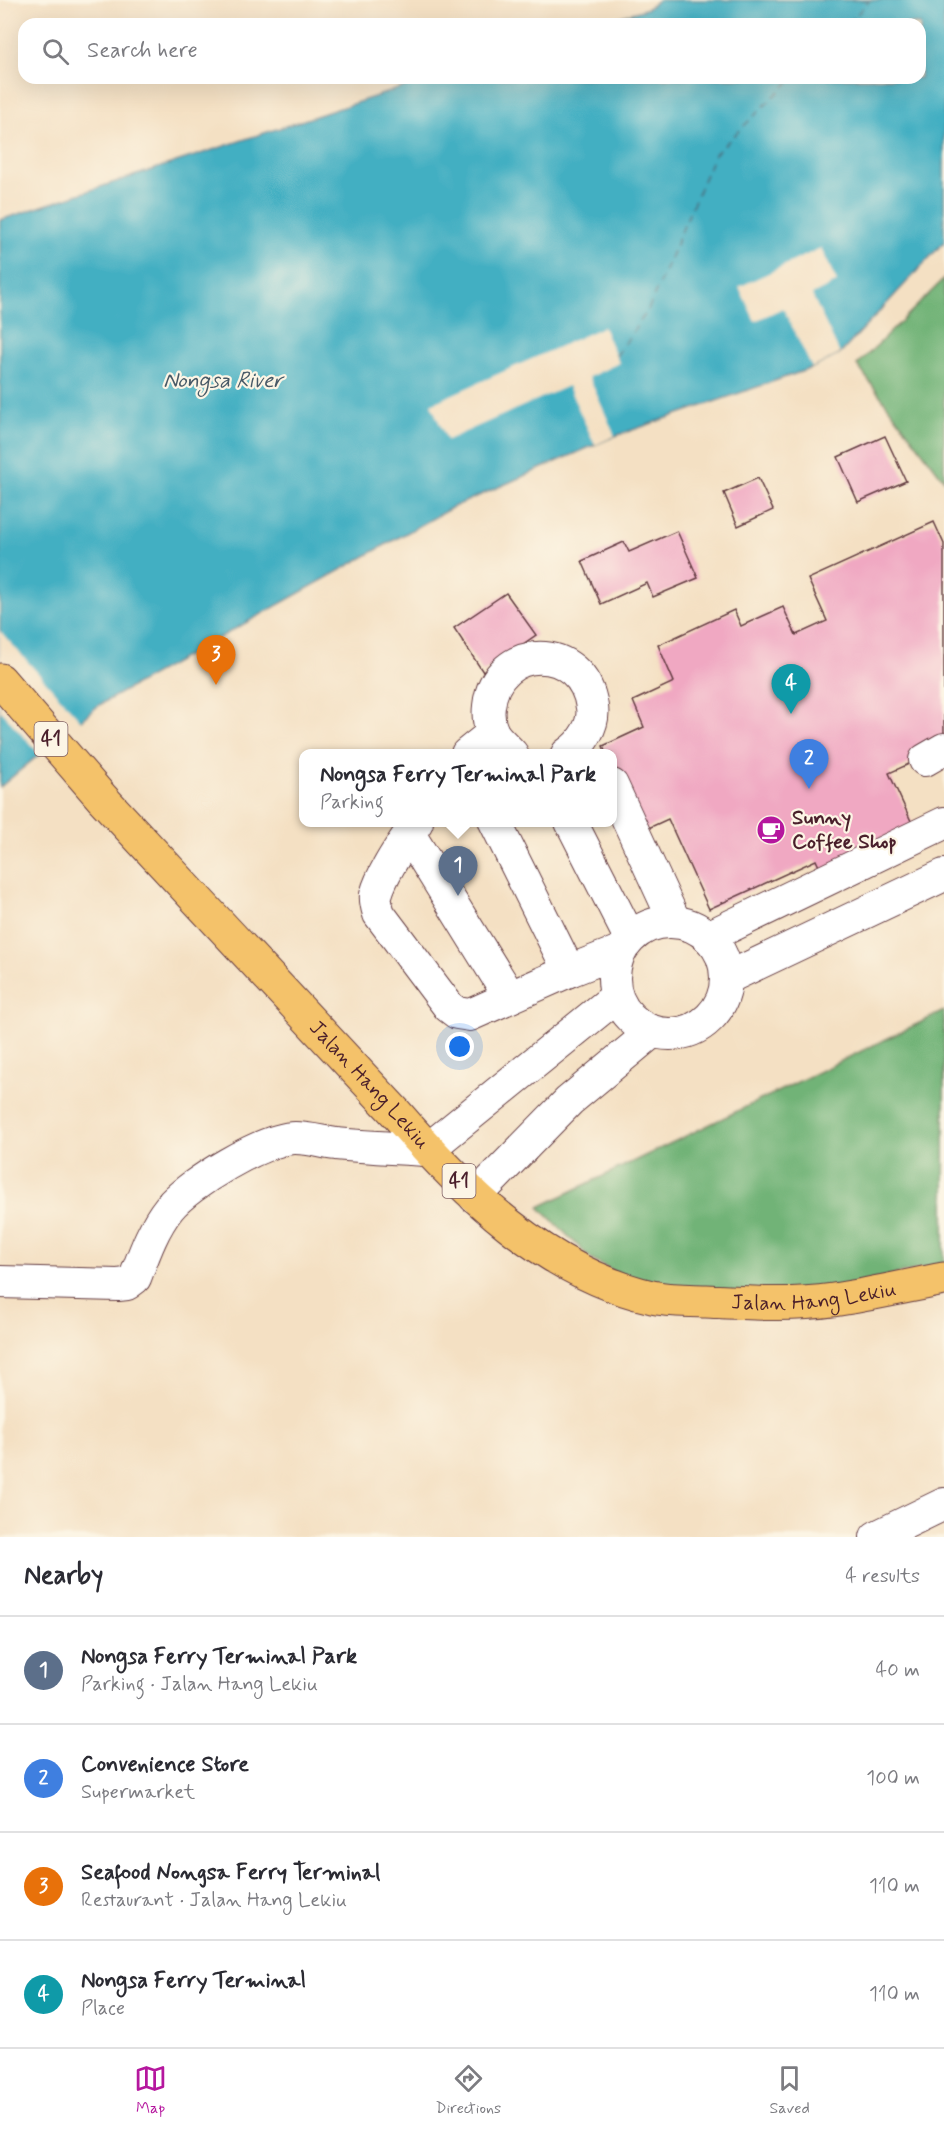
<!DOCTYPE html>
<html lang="en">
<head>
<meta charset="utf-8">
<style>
  body { margin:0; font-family:Mynerve,sans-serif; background:#f7f7f7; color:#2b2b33 }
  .you { position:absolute; left:460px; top:1047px; width:21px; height:21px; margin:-15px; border:4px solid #fff; border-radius:50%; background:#1a73e8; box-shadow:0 0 0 9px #1a73e833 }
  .badge { display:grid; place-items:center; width:39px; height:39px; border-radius:50%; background:#b5179e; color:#fff; font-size:20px; font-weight:700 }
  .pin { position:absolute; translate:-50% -50px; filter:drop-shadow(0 2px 3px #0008) }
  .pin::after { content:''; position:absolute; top:32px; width:21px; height:18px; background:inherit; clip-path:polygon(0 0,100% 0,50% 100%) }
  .popup { position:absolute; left:299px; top:749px; width:318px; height:78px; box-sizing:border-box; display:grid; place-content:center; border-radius:12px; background:#fff; filter:drop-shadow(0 2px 4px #0005); font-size:20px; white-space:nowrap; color:#7c7c81 }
  .popup b { font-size:22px; color:#2b2b33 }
  .popup::after { content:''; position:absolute; left:50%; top:100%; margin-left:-12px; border:12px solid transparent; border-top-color:#fff }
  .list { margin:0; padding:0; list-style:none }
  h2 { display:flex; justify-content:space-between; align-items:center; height:78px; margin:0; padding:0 24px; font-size:26px }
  h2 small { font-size:20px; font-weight:400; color:#7c7c81 }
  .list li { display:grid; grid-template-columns:39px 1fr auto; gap:18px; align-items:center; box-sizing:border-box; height:108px; padding:0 24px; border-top:2px solid #e1e1e2 }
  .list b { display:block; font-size:22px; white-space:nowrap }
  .list p { margin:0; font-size:20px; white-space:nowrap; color:#7c7c81 }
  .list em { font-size:20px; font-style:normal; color:#7c7c81 }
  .icon { flex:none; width:33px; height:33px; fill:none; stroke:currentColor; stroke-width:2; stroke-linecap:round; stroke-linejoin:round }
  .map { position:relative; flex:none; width:944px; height:1537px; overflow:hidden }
  .search { position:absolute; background:#fff; box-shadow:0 6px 24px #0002; left:18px; right:18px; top:18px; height:66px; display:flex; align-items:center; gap:15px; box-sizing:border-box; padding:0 21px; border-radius:18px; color:#7c7c81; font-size:22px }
  .sheet { height:510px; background:#fff }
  nav { display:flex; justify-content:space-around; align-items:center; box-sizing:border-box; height:84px; border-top:2px solid #e1e1e2; background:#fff; font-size:16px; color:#7c7c81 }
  nav a { display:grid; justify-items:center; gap:3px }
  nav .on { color:#b5179e }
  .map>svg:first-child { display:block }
  .forest { fill:#71b377; stroke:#5e6951; stroke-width:1.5 }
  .water { fill:#43afc2; stroke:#466776; stroke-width:1.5 }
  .pier { fill:#f4e0c3 }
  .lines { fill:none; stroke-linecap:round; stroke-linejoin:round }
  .ferry { stroke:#475967; stroke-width:1.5; stroke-dasharray:8 6; stroke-linecap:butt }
  .building { fill:#f0a8c2 }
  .minor-casing { stroke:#643c42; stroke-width:34 }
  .highway-casing { stroke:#643c42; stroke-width:35 }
  .minor { stroke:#fff; stroke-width:32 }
  .highway { stroke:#f4c26a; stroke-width:33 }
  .labels { text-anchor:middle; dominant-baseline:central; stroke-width:4.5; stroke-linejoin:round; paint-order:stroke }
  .shield { fill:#fcf5e5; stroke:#7f5f63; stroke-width:1.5 }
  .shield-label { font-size:20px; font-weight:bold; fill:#4a1f2b }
  .poi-label { font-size:21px; font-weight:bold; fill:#4a1f2b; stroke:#fcf5e5; text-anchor:start }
  .street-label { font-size:21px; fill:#4a1f2b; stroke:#fcf5e5 }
  .water-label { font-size:22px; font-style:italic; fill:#475967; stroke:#fcf5e5 }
</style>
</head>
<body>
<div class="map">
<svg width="944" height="1537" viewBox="0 0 944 1537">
  <rect width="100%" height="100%" fill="#fcf5e5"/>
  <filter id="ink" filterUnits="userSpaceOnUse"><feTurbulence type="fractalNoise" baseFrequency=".0167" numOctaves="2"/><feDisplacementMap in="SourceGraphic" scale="12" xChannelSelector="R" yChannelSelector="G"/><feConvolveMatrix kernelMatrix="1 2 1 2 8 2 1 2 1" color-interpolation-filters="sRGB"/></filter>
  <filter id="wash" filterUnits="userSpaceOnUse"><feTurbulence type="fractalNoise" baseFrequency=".008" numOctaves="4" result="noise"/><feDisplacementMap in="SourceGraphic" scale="24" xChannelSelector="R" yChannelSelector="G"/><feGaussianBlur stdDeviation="1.35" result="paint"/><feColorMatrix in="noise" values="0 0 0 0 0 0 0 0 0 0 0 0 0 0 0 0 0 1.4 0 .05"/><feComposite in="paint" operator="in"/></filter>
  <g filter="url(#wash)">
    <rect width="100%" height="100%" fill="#f4e0c3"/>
    <g class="forest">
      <polygon points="944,279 944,480 857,365"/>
      <polygon points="944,1011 944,1263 802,1297 656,1295 592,1260 539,1207"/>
    </g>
    <polygon class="water" points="658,0 944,0 944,242 840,354 812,368 615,436 453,507 99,705 0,787 0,220 431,78 920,78 920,24 598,24 648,8"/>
    <g class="pier">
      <polygon points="821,248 837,282 812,295 840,354 812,368 783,308 755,321 739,287"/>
      <polygon points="603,327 619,363 589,377 615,436 595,445 568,386 447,440 431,404"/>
      <polygon points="0,631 83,723 42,757 0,710"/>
    </g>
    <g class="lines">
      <g class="ferry">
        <polyline points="848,24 870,0"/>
        <polyline points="616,356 648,310 714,155 793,78"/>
      </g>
    </g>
    <g id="blocks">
      <g class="building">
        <polygon points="885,436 906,481 858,502 838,457"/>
        <polygon points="758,478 773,510 738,526 724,493"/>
        <polygon points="934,522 944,544 944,748 889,773 916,832 823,875 816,860 709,909 668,819 642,831 612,767 612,754 606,754 603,746 644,727 633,701 674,682 658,645 734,610 741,626 783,607 796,635 827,621 808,579"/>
        <polygon points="677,531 698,578 653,597 647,583 601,604 582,561 624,542 629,552"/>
        <polygon points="506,593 536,635 483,672 454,628"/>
      </g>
    </g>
  </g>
  <g filter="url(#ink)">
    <use href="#blocks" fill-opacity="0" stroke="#643c42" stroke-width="1.5"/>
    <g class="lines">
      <g class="minor-casing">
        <g id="minor">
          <polyline points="467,754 493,733"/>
          <path d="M512,754C506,747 497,740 493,733C489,725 488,714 489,706C496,642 583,641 592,707C595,725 582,744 567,754"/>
          <polyline points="925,760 944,749"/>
          <polyline points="612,785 675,922"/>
          <path d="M417,822C404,842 382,872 376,895C375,901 377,907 379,914L449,1007L457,1013L470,1015L569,971L620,951"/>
          <polyline points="495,822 569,971"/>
          <polyline points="571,822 630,938"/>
          <polyline points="409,834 510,997"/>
          <circle cx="670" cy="978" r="56"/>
          <polyline points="708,937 944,823"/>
          <polyline points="727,978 944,875"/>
          <polyline points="475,1197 569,1101 652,1032"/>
          <path d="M0,1282L118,1285L127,1284L135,1278C144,1254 153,1228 169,1208C188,1184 264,1138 295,1138C309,1138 322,1142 336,1144C366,1147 397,1148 427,1150L616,997"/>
          <polyline points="876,1537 944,1504"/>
        </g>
      </g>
      <g class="highway-casing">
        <g id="highway">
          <path id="s1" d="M0,680L102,798L395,1112C463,1191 546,1273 652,1297C668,1301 688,1300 706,1301C748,1303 791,1306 833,1300C870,1295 907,1286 944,1279"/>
        </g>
      </g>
      <use href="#minor" class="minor"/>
      <use href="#highway" class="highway"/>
    </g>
  </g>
  <defs>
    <g id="cafe-disc" transform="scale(1.5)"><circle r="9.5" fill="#b5179e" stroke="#fcf5e5"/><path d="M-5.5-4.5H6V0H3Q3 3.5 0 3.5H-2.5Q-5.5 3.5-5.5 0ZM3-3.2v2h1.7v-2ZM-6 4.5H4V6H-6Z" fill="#fff"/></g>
  </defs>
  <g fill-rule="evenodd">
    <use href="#cafe-disc" x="771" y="830"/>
  </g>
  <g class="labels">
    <g class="shield">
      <rect x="34.5" y="722" width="33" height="34" rx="4.5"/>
      <rect x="442.5" y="1164" width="33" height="34" rx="4.5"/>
    </g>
    <g class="shield-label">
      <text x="51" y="739">41</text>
      <text x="459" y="1181">41</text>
    </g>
    <g class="poi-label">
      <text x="792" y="818">Sunny<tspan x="792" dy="24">Coffee Shop</tspan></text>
    </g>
    <g class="street-label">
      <text stroke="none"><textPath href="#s1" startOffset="548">Jalan Hang Lekiu</textPath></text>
      <text stroke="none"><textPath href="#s1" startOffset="1070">Jalan Hang Lekiu</textPath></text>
    </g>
    <g class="water-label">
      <text x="223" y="381">Nongsa River</text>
    </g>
  </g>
</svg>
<div class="you"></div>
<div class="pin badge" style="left:458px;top:896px;background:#5c6f8a">1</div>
<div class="popup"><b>Nongsa Ferry Terminal Park</b>Parking</div>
<div class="pin badge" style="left:809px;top:789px;background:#3f7fe0">2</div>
<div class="pin badge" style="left:216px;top:685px;background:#e8710a">3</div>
<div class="pin badge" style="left:791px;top:714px;background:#0f9aa8">4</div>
<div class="search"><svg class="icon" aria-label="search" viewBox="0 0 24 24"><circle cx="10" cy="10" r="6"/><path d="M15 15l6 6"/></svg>Search here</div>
</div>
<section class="sheet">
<h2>Nearby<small>4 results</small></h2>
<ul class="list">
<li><span class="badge" style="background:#5c6f8a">1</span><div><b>Nongsa Ferry Terminal Park</b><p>Parking · Jalan Hang Lekiu</p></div><em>40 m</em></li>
<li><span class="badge" style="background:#3f7fe0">2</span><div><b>Convenience Store</b><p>Supermarket</p></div><em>100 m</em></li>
<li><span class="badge" style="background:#e8710a">3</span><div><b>Seafood Nongsa Ferry Terminal</b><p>Restaurant · Jalan Hang Lekiu</p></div><em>110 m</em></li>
<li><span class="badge" style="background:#0f9aa8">4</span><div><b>Nongsa Ferry Terminal</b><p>Place</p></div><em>110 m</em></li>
</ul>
</section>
<nav>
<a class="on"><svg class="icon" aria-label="map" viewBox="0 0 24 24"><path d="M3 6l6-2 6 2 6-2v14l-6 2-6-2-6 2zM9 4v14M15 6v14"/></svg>Map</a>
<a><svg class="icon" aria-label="directions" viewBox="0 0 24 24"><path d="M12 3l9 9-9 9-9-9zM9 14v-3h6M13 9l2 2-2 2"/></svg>Directions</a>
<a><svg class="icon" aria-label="saved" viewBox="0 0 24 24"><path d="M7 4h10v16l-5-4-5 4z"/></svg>Saved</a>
</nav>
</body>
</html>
